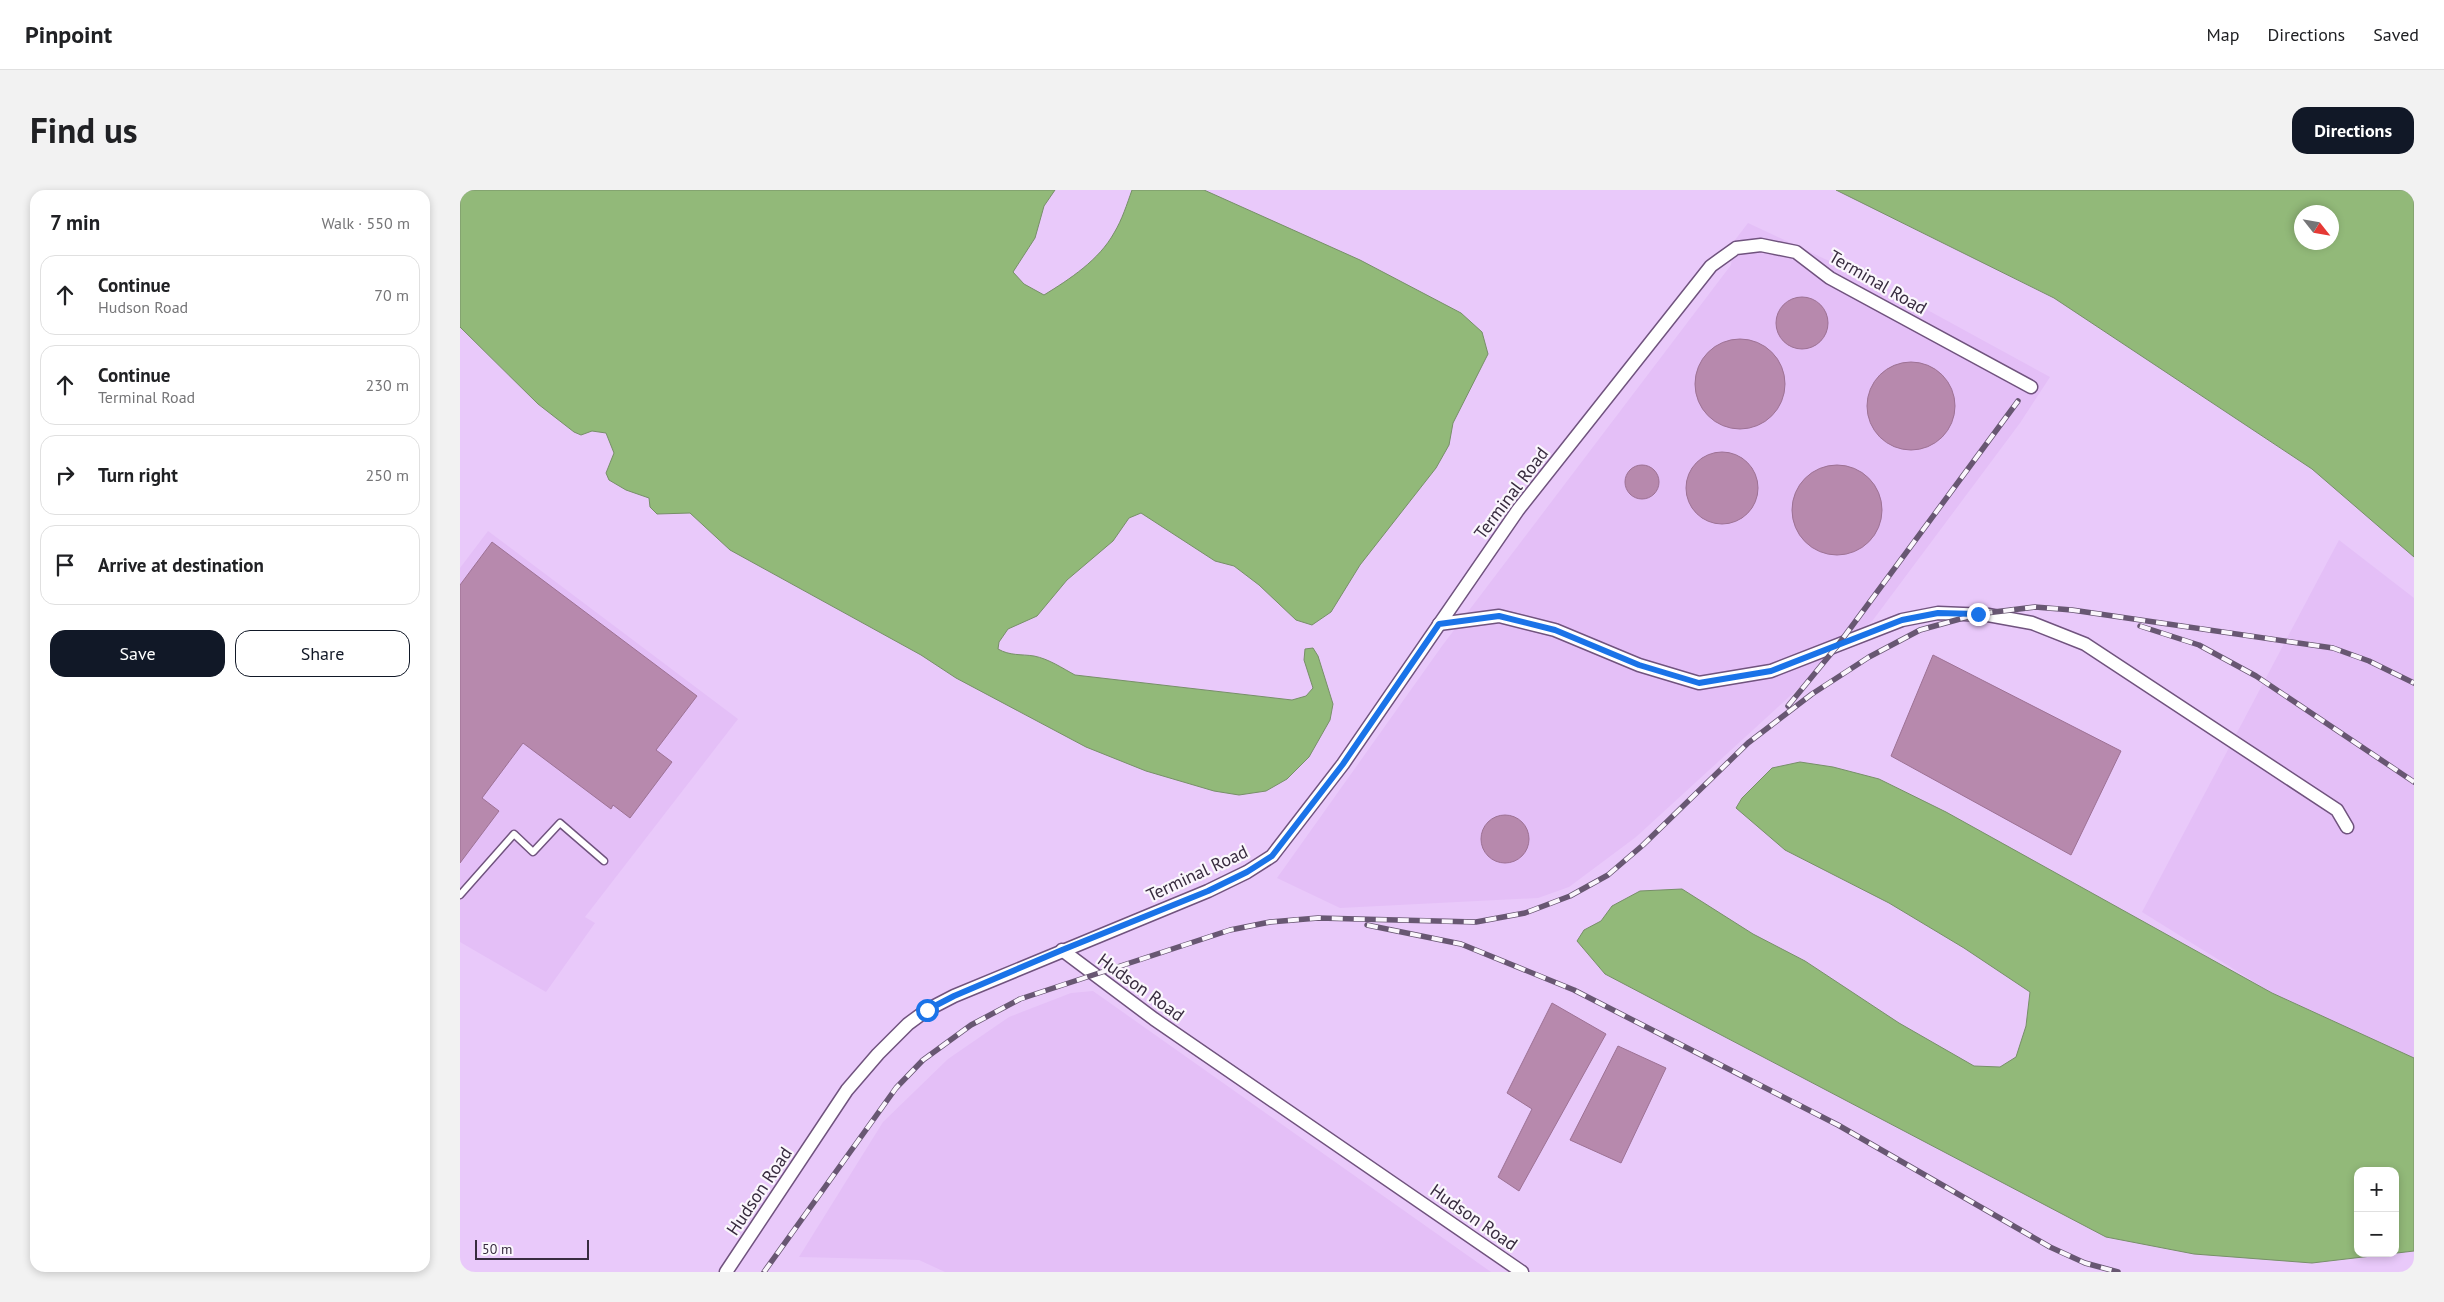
<!DOCTYPE html>
<html lang="en">
<head>
<meta charset="utf-8">
<style>
  body { margin:0; font-family:"PT Sans",sans-serif; background:#f2f2f2; color:#202124 }
  .controls { position:absolute; right:15px; bottom:15px; display:grid; overflow:hidden; border-radius:10px; box-shadow:0 2px 8px #0003 }
  .controls button { width:45px; height:45px; display:grid; place-items:center; padding:0; border:0; border-bottom:1px solid #e0e0e0; background:#fff; color:#202124; font:25px sans-serif }
  .compass { position:absolute; left:1834px; top:15px; width:45px; height:45px; border-radius:50%; background:#fff; box-shadow:0 2px 8px #0003; rotate:121deg }
  .scale { position:absolute; left:15px; bottom:12px; width:114px; box-sizing:border-box; padding-left:5px; border:2px solid #382c3f; border-top:0; font-size:14px; line-height:18px; white-space:nowrap; color:#382c3f; -webkit-text-stroke:4px #faf6fc; paint-order:stroke }
  .stop { position:absolute; width:15px; height:15px; margin:-11px; border:4px solid #1a73e8; border-radius:50%; background:#fff }
  .stop.end { background:#1a73e8; border-color:#fff; box-shadow:0 1px 5px #0008 }
  .list { margin:0; padding:0; list-style:none }
  h2 { display:flex; justify-content:space-between; align-items:center; height:65px; margin:0; padding:0 20px; font-size:21px }
  h2 small { font-size:16px; font-weight:400; color:#757577 }
  .list li { display:grid; grid-template-columns:32px 1fr auto; gap:15px; align-items:center; box-sizing:border-box; height:80px; margin:0 10px 10px; padding:0 10px; border:1px solid #e0e0e0; border-radius:15px }
  .list b { display:block; font-size:19px; white-space:nowrap }
  .list p { margin:0; font-size:16px; white-space:nowrap; color:#757577 }
  .list em { font-size:16px; font-style:normal; color:#757577 }
  .actions { display:flex; gap:10px; padding:15px 20px }
  .actions a { flex:1; padding:11px 0; border:1px solid #111827; border-radius:15px; text-align:center; font-size:18px; color:#111827 }
  .actions .main { background:#111827; color:#fff }
  .icon { flex:none; width:28px; height:28px; fill:none; stroke:currentColor; stroke-width:2; stroke-linecap:round; stroke-linejoin:round }
  .map { position:relative; flex:none; width:1954px; height:1082px; overflow:hidden; border-radius:15px }
  header { display:flex; align-items:center; gap:30px; box-sizing:border-box; height:70px; padding:0 25px; background:#fff; border-bottom:1px solid #e0e0e0 }
  header strong { font-size:24px }
  nav { display:flex; gap:28px; margin-inline-start:auto; font-size:18px }
  .intro { display:flex; align-items:center; justify-content:space-between; box-sizing:border-box; height:120px; padding:0 30px }
  h1 { margin:0; font-size:35px }
  .button { padding:12px 22px; border-radius:15px; background:#111827; color:#fff; font-size:18px; font-weight:700 }
  main { display:flex; gap:30px; padding:0 30px }
  aside { flex:1; background:#fff; border-radius:15px; box-shadow:0 2px 8px #0003 }
  .map>svg:first-child { display:block }
  .built { fill:#e4bff7 }
  .water { fill:#92b979; stroke:#778f68; fill-rule:evenodd }
  .building { fill:#b789ad; stroke:#9d7194 }
  .lines { fill:none; stroke-linecap:round; stroke-linejoin:round }
  .lane-casing { stroke:#70537e; stroke-width:9 }
  .street-casing { stroke:#70537e; stroke-width:15 }
  .lane { stroke:#fff; stroke-width:6 }
  .street { stroke:#fff; stroke-width:12 }
  .rail-casing { stroke:#685772; stroke-width:5.5 }
  .rail { stroke:#faf6fc; stroke-width:4; stroke-dasharray:11; stroke-linecap:butt }
  .route { stroke:#1a73e8; stroke-width:6 }
  .labels { text-anchor:middle; dominant-baseline:central; stroke-width:4.5; stroke-linejoin:round; paint-order:stroke }
  .street-label { font-size:18px; fill:#382c3f; stroke:#faf6fc }
</style>
</head>
<body>
<header>
<strong>Pinpoint</strong>
<nav><a>Map</a><a>Directions</a><a>Saved</a></nav>
</header>
<div class="intro"><h1>Find us</h1><a class="button">Directions</a></div>
<main>
<aside>
<h2>7 min<small>Walk · 550 m</small></h2>
<ul class="list">
<li><svg class="icon" aria-label="ahead" viewBox="0 0 24 24"><path d="M12 20V5M6 11l6-6 6 6"/></svg><div><b>Continue</b><p>Hudson Road</p></div><em>70 m</em></li>
<li><svg class="icon" aria-label="ahead" viewBox="0 0 24 24"><path d="M12 20V5M6 11l6-6 6 6"/></svg><div><b>Continue</b><p>Terminal Road</p></div><em>230 m</em></li>
<li><svg class="icon" aria-label="right" viewBox="0 0 24 24"><path d="M7 20v-9h11M14 6l5 5-5 5"/></svg><div><b>Turn right</b></div><em>250 m</em></li>
<li><svg class="icon" aria-label="arrive" viewBox="0 0 24 24"><path d="M6 21V4h12l-3 4 3 4H6"/></svg><div><b>Arrive at destination</b></div></li>
</ul>
<div class="actions"><a class="main">Save</a><a>Share</a></div>
</aside>
<div class="map">
<svg width="1954" height="1082" viewBox="0 0 1954 1082">
  <rect width="100%" height="100%" fill="#e9c9fa"/>
  <g class="built">
    <polygon points="1288,33 1429,99 1590,187 1560,233 1413,430 1176,647 1109,697 1078,708 880,718 817,688 982,456 1271,75 1275,50"/>
    <polygon points="28,341 278,529 125,727 135,733 86,802 0,752 0,378"/>
    <polygon points="1879,350 1954,408 1954,868 1812,803 1682,722"/>
    <polygon points="633,801 1031,1082 485,1082 459,1070 339,1067 423,932 488,869 549,827 611,803"/>
  </g>
  <g class="water">
    <path d="M0,0H595L584,16L575,48L553,82L564,94L584,105C610,89 639,70 654,43C662,30 667,14 672,0H744L900,70L1001,123L1022,142L1028,164L993,233L989,255L976,278L900,375L871,422L852,435L836,430L799,395L774,376L755,371L681,323L669,328L653,351L607,390L577,426L548,439L539,452L538,459C550,466 561,464 574,466C589,469 602,478 615,485L832,510L846,506L853,498L844,470L845,459L853,458L858,466L873,514L870,530L849,567L827,589L806,601L779,605L754,601L686,581L626,557L496,488L461,465L270,360L230,323L197,324L190,317L189,308L166,300L149,290L146,283L154,263L146,243L132,241L121,245L114,242L78,214L0,137Z"/>
    <path d="M1376,0H1954V367L1852,279L1594,108ZM1842,22H1872V52H1842Z"/>
    <path d="M1340,572L1373,577L1419,589L1486,622L1812,803L1954,868V1061L1852,1073L1734,1064L1646,1047L1145,784L1117,751L1124,740L1141,731L1152,716L1180,701L1222,699L1293,744L1345,771L1439,833L1514,876L1540,877L1556,867L1566,836L1570,802L1504,758L1429,713L1325,660L1276,618L1282,608L1312,578ZM1898,981H1935V1063H1898Z"/>
  </g>
  <g class="building">
    <circle cx="1342" cy="133" r="26"/>
    <circle cx="1280" cy="194" r="45"/>
    <circle cx="1451" cy="216" r="44"/>
    <circle cx="1262" cy="298" r="36"/>
    <circle cx="1377" cy="320" r="45"/>
    <circle cx="1182" cy="292" r="17"/>
    <polygon points="32,352 237,506 196,560 212,572 170,628 153,615 151,619 63,553 22,608 39,621 0,673 0,395"/>
    <polygon points="1473,465 1661,561 1611,665 1431,566"/>
    <circle cx="1045" cy="649" r="24"/>
    <polygon points="1092,813 1146,844 1059,1001 1038,987 1072,919 1047,903"/>
    <polygon points="1158,856 1206,878 1161,973 1110,950"/>
  </g>
  <g class="lines">
    <g class="lane-casing">
      <polyline id="lane" points="0,705 54,644 73,662 100,633 144,671"/>
    </g>
    <g class="street-casing">
      <g id="street">
        <polyline points="979,434 1039,426 1095,440 1179,475 1239,493 1311,481 1442,430 1478,423 1528,425 1572,433 1625,454 1877,620 1887,637"/>
        <polyline points="602,760 694,829 1062,1082"/>
        <polyline points="266,1082 387,900 418,864 448,834 467,820 494,806 748,701 787,682 812,666 883,574 1058,320 1251,76 1276,58 1301,55 1336,62 1370,88 1571,197"/>
      </g>
    </g>
    <use href="#lane" class="lane"/>
    <use href="#street" class="street"/>
    <g class="rail-casing">
      <g id="rail">
        <polyline points="1680,436 1739,455 1796,486 1954,592"/>
        <polyline points="1328,516 1378,455 1558,211"/>
        <polyline points="907,735 1001,754 1114,800 1378,935 1590,1057 1625,1073 1658,1082"/>
        <polyline points="304,1082 436,898 463,870 511,835 560,809 770,740 810,732 858,728 1016,732 1065,723 1110,706 1148,685 1183,655 1288,553 1352,504 1409,467 1460,440 1518,424 1575,417 1612,420 1873,458 1909,471 1954,493"/>
      </g>
    </g>
    <use href="#rail" class="rail"/>
  </g>
  <g class="lines">
    <polyline class="route" points="467,820 494,806 602,760 748,701 787,682 812,666 883,574 979,434 1039,426 1095,440 1179,475 1239,493 1311,481 1442,430 1478,423 1518,424"/>
  </g>
  <g class="labels">
    <g class="street-label">
      <text transform="translate(1418 92) rotate(30)">Terminal Road</text>
      <text transform="translate(1051 303) rotate(-53)">Terminal Road</text>
      <text transform="translate(737 683) rotate(-25)">Terminal Road</text>
      <text transform="translate(681 797) rotate(36)">Hudson Road</text>
      <text transform="translate(299 1001) rotate(-56)">Hudson Road</text>
      <text transform="translate(1014 1027) rotate(35)">Hudson Road</text>
    </g>
  </g>
</svg>
<div class="controls">
<button>+</button>
<button>−</button>
</div>
<svg class="compass" viewBox="-18 -18 36 36"><path d="M0-13l5 13h-10z" fill="#e53935"/><path d="M0 13l5-13h-10z" fill="#757577"/></svg>
<div class="scale">50 m</div>
<div class="stop" style="left:467px;top:820px"></div>
<div class="stop end" style="left:1518px;top:424px"></div>
</div>
</main>
</body>
</html>
